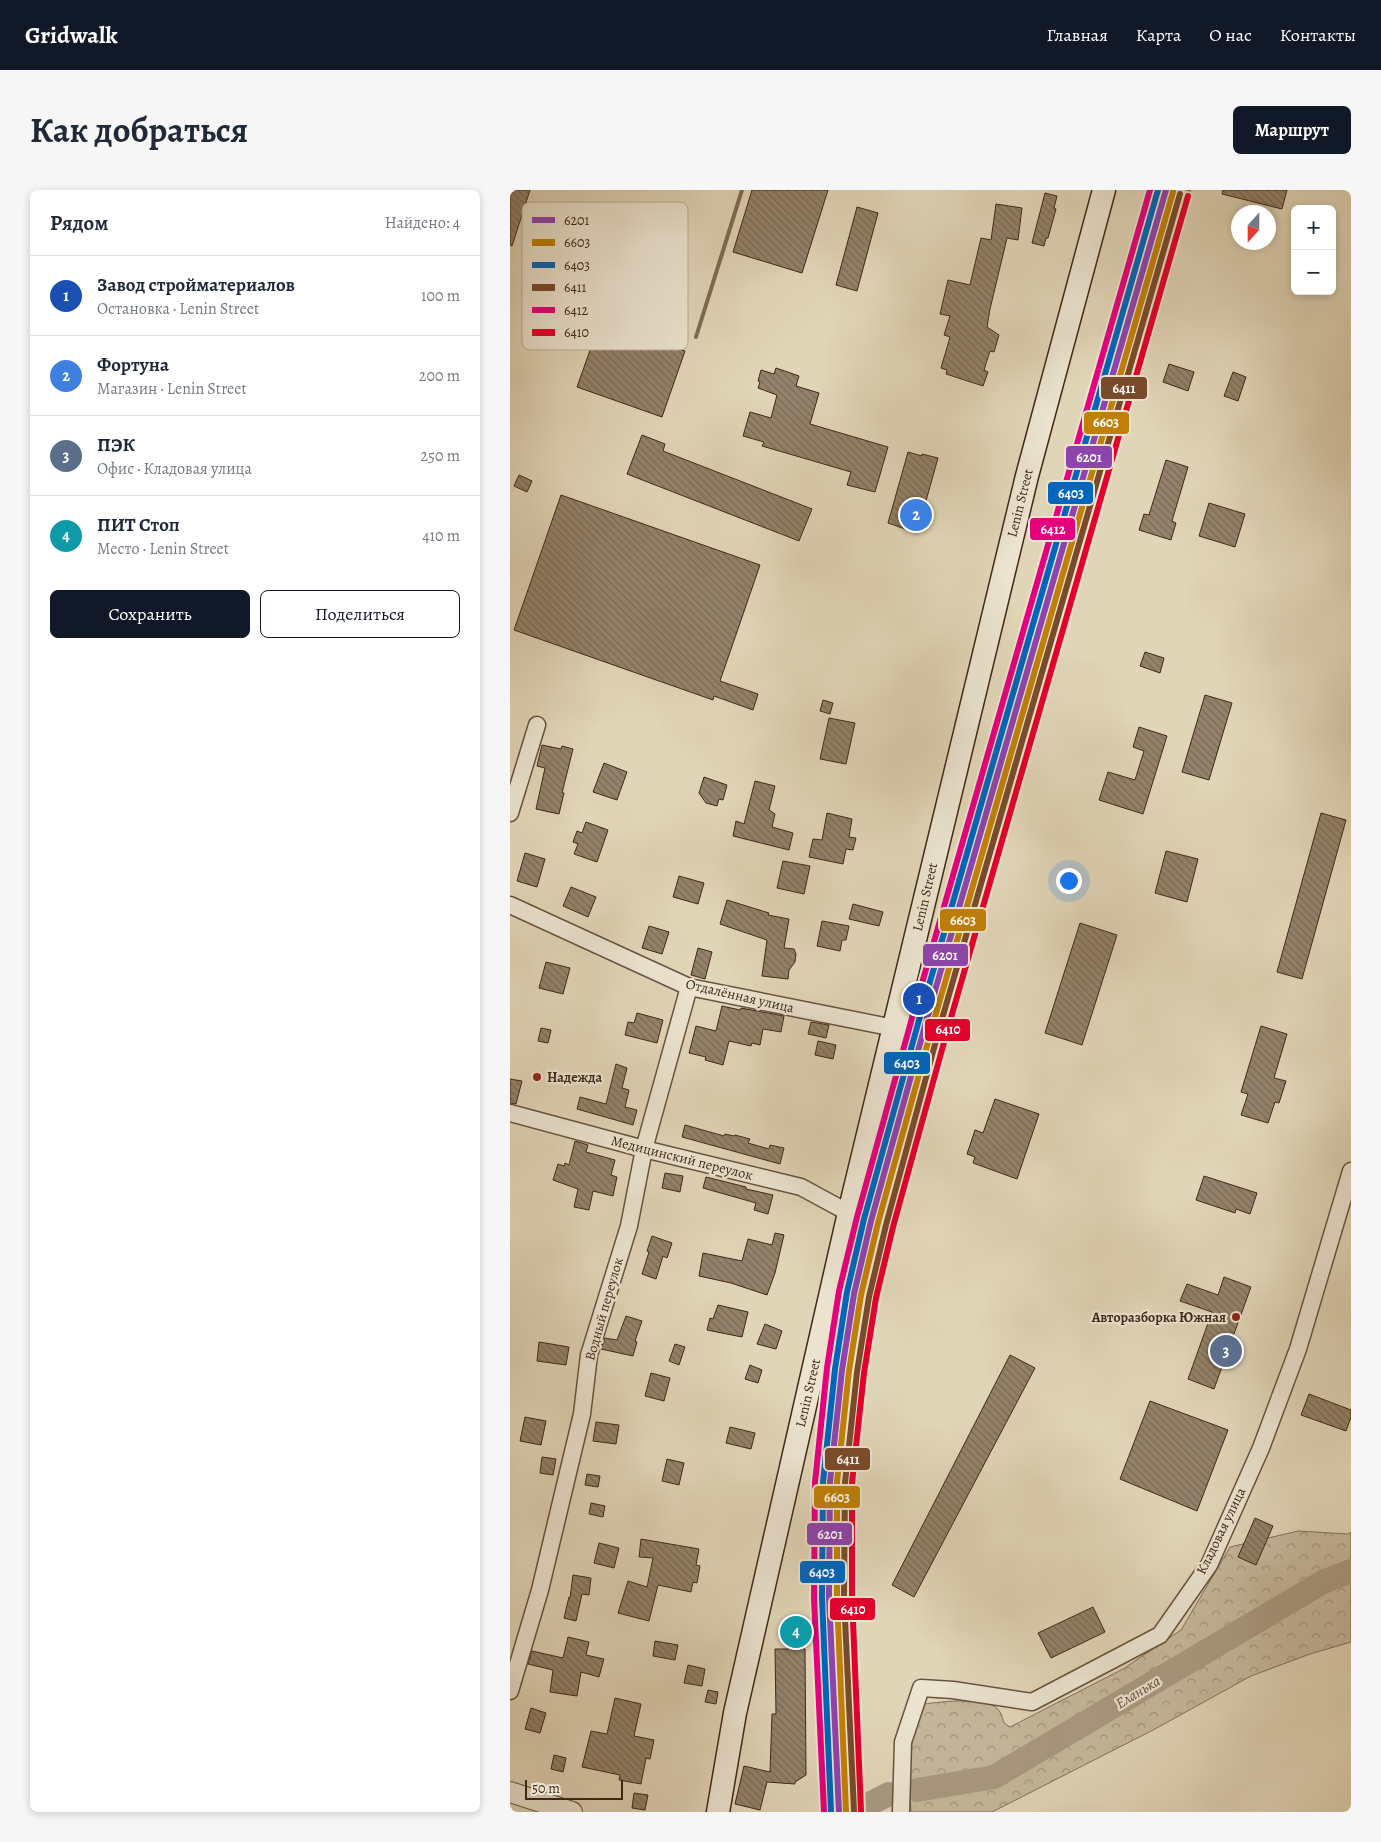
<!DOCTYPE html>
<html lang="ru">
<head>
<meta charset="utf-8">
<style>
  body { margin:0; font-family:Alegreya,serif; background:#f6f6f7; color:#1f2937 }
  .controls { position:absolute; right:15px; top:15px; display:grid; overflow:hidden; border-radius:8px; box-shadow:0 2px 8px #0003 }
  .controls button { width:45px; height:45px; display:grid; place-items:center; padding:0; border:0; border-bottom:1px solid #e0e1e3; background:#fff; color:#1f2937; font:25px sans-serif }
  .compass { position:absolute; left:721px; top:15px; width:45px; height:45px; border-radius:50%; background:#fff; box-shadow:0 2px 8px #0003; rotate:201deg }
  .scale { position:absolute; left:15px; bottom:12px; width:98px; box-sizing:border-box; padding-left:5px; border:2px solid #402817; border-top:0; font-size:14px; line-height:18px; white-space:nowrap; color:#402817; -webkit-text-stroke:4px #ece4d0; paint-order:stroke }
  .you { position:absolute; left:558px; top:690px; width:18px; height:18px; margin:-12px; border:4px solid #fff; border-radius:50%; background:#1a73e8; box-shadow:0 0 0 8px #1a73e833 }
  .badge { display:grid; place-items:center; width:32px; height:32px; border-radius:50%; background:#111827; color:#fff; font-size:16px; font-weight:700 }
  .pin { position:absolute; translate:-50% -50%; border:2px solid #fff; box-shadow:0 1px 5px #0006 }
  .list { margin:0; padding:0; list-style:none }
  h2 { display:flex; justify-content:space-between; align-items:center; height:65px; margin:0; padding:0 20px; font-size:21px }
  h2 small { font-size:16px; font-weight:400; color:#747a83 }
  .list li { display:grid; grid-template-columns:32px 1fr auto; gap:15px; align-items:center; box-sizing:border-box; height:80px; padding:0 20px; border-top:1px solid #e0e1e3 }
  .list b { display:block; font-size:19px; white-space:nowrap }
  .list p { margin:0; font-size:16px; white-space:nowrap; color:#747a83 }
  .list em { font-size:16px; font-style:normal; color:#747a83 }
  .actions { display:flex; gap:10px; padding:15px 20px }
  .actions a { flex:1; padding:11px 0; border:1px solid #111827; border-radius:8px; text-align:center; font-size:18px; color:#111827 }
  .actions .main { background:#111827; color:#fff }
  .map { position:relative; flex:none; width:841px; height:1622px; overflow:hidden; border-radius:8px }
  header { display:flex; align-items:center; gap:30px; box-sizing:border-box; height:70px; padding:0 25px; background:#111827; color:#fff }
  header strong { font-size:24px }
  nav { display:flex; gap:28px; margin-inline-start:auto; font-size:18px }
  .intro { display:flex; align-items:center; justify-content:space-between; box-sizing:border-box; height:120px; padding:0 30px }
  h1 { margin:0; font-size:35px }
  .button { padding:12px 22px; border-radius:8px; background:#111827; color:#fff; font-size:18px; font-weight:700 }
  main { display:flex; gap:30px; padding:0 30px }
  aside { flex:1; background:#fff; border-radius:8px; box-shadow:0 2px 8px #0003 }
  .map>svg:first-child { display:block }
  .forest { fill:url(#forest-crowns); stroke:#83705a }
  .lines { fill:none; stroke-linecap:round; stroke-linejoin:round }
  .stream { stroke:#806c57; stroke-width:4 }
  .river { stroke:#aa9a81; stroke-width:24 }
  .building { fill:url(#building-back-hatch); stroke:#402817 }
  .minor-casing { stroke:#68533f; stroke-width:19 }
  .tertiary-casing { stroke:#68533f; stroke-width:22 }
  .secondary-casing { stroke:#402817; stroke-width:25 }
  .minor { stroke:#ece4d0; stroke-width:16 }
  .tertiary { stroke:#ece4d0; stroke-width:20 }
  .secondary { stroke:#ece4d0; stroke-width:22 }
  .rail-1-casing { stroke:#ece4d0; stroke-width:10 }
  .rail-2-casing { stroke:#ece4d0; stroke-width:10 }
  .rail-3-casing { stroke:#ece4d0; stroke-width:10 }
  .rail-4-casing { stroke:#ece4d0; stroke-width:10 }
  .rail-5-casing { stroke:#ece4d0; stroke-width:10 }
  .rail-6-casing { stroke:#ece4d0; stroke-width:10 }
  .rail-1 { stroke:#8e44ad; stroke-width:6 }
  .rail-2 { stroke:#c08007; stroke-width:6 }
  .rail-3 { stroke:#0065bd; stroke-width:6 }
  .rail-4 { stroke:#7a4b2a; stroke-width:6 }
  .rail-5 { stroke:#e5007d; stroke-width:6 }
  .rail-6 { stroke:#e4002b; stroke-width:6 }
  .poi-dot { fill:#8f2418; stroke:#ece4d0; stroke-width:2 }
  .labels { text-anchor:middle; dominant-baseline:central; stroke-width:4.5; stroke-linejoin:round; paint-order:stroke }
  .street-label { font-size:14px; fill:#402817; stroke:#ece4d0 }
  .poi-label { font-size:14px; font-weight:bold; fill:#402817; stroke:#ece4d0; text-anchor:start }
  .water-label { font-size:15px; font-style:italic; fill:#604a37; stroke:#ece4d0 }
  .key { fill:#ece4d0; stroke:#b8ac98; stroke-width:1 }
  .key-label { font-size:14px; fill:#402817 }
  .line-badge { stroke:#ece4d0; stroke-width:2 }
  .badge-label { font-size:14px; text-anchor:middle; font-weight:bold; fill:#fff }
</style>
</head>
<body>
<header>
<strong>Gridwalk</strong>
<nav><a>Главная</a><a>Карта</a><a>О нас</a><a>Контакты</a></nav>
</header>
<div class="intro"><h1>Как добраться</h1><a class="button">Маршрут</a></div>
<main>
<aside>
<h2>Рядом<small>Найдено: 4</small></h2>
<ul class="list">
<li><span class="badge" style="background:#1a4fb4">1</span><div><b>Завод стройматериалов</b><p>Остановка · Lenin Street</p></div><em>100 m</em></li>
<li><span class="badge" style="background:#3f7fe0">2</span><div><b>Фортуна</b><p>Магазин · Lenin Street</p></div><em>200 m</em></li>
<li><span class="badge" style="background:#5c6f8a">3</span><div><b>ПЭК</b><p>Офис · Кладовая улица</p></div><em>250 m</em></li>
<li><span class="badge" style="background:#0f9aa8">4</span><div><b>ПИТ Стоп</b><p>Место · Lenin Street</p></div><em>410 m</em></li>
</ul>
<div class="actions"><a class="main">Сохранить</a><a>Поделиться</a></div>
</aside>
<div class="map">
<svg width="841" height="1622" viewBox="0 0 841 1622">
  <defs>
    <pattern id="forest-crowns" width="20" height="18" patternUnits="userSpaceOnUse" patternTransform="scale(1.25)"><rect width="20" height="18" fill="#c6b89c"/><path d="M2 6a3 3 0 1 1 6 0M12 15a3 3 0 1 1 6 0" fill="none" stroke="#a2967e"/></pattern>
    <pattern id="building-back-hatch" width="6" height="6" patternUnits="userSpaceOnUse" patternTransform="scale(1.25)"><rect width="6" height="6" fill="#94826a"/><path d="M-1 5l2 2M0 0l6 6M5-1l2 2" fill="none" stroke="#7a6a56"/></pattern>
  </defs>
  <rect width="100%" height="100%" fill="#e1d5b7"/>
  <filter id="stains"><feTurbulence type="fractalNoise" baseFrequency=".004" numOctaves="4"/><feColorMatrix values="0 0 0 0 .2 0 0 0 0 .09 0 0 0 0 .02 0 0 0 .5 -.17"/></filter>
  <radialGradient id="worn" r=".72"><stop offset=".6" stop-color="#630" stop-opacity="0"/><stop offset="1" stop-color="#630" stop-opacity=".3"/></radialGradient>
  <path class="forest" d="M788,1341L838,1344L841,1342V1452L800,1464L741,1486L645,1539L482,1622H401L399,1586L403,1538L414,1514C430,1512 481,1505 490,1522C492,1525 493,1530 494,1533L500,1537L613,1479L671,1440L720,1357Z"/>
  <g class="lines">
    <g class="stream">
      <polyline points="186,147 232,0"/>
      <polyline points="498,614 609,221 627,169 664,44 679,0"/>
      <polyline points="427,757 519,426 547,347 642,0"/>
    </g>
    <g class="river">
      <polyline points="407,1600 484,1587 813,1392 841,1381"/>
      <polyline points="344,1622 379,1604"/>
    </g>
  </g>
  <g class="building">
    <polygon points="0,0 20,0 2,56 0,55"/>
    <polygon points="242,0 318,0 292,83 223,62"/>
    <polygon points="713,0 777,0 772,19 712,4"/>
    <polygon points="535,3 547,6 544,18 546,19 538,48 536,48 534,56 522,53"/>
    <polygon points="486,14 512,18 508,50 497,48 480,119 477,137 489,145 484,162 480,161 474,180 478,182 473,196 436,184 437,180 431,178 440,147 434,145 440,126 430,124 438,90 460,95 471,48 481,50"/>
    <polygon points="347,17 368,23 347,101 326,95"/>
    <polygon points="90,132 175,161 152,227 67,197"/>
    <polygon points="659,174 684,182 678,201 653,192"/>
    <polygon points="266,178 289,186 286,196 309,203 300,234 378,257 365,302 337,295 341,282 252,256 254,252 233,246 240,222 261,228 267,205 248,198 250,192 248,191 251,180 264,184"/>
    <polygon points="723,182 736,187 728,211 714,206"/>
    <polygon points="132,245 155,254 153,261 302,319 289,351 117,284"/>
    <polygon points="398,262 412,266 412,264 428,268 407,343 378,333"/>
    <polygon points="656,270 678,277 662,331 666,333 661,350 629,340 634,324 639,325"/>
    <polygon points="9,285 22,291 17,302 4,296"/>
    <polygon points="51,305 250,375 210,491 248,504 243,520 204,506 203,510 4,440"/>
    <polygon points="699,313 735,324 725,357 689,346"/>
    <polygon points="635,462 654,468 650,483 630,476"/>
    <polygon points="695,505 722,513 699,590 672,582"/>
    <polygon points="313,510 323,513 320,524 310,521"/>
    <polygon points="319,528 345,533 336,574 310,569"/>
    <polygon points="629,537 657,546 633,624 589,610 598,582 625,590 634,561 623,557"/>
    <polygon points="32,555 51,559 52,556 63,559 52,603 54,603 49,624 26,619 35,578 27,576"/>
    <polygon points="94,573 117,582 107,610 83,602"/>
    <polygon points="194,587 217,595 213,610 209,609 207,616 196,613 189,603"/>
    <polygon points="245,591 265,596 259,620 265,624 262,637 283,643 279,660 223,646 226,631 234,634"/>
    <polygon points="317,623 342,629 339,647 346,648 343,660 336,659 333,674 299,667 303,649 312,650"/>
    <polygon points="811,623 836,630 792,789 767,782"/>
    <polygon points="76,632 98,640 87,672 64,664 68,654 63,652 67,641 72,643"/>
    <polygon points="656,661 688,669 677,712 645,703"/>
    <polygon points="15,663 35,669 27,697 7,691"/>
    <polygon points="273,671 300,676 294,704 267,698"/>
    <polygon points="169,686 194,693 188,714 163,707"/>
    <polygon points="61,697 86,707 78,727 53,716"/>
    <polygon points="217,710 259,723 258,725 279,729 274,758 284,759 286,764 285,772 279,780 278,789 252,786 257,750 210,734"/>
    <polygon points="343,714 373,722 369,736 339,729"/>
    <polygon points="312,731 339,736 336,750 332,750 330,761 307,756"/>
    <polygon points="570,733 607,745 572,855 535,843"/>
    <polygon points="139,736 159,742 152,764 132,758"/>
    <polygon points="188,758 202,762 195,789 181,785"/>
    <polygon points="36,772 60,778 53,804 29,798"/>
    <polygon points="212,816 230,820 231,818 274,826 271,842 253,839 250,855 242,853 241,856 219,851 213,875 195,870 196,867 179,863 186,836 206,841"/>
    <polygon points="127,823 153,830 147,853 115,845 118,832 124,833"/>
    <polygon points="301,832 319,835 316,848 298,844"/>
    <polygon points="751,836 777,844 764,888 776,891 769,913 765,912 758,933 731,925 738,904 731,902"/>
    <polygon points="31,838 41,840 38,853 28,851"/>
    <polygon points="308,851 326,855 323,869 305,865"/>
    <polygon points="106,874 117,878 112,898 119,900 115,917 127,920 123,935 67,919 70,907 96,914"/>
    <polygon points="0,889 12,891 6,914 0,913"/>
    <polygon points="485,909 529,924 507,989 463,973 465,967 457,964 465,940 473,943"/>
    <polygon points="175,935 214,946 215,944 224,946 225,945 240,949 238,953 259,959 260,955 274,958 270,974 172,947"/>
    <polygon points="65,951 78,955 76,962 105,970 101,985 107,987 103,1006 83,1001 79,1020 64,1017 68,999 43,990 48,974 54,976 55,973 59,975"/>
    <polygon points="155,983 173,986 170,1002 152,998"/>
    <polygon points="694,986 747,1003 740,1024 726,1019 725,1023 686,1010"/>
    <polygon points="196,987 236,997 236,999 263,1005 258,1024 244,1020 246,1013 193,998"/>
    <polygon points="265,1043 274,1045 265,1083 257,1105 221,1093 189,1086 193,1063 232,1071 238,1049 262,1055"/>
    <polygon points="142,1046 162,1053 157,1068 153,1066 146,1089 132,1084 139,1062 137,1061"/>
    <polygon points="714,1087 741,1097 704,1199 678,1189 702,1122 670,1111 677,1094 708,1105"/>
    <polygon points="208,1115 238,1122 232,1147 197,1140 200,1128 203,1129"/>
    <polygon points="116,1126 132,1131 125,1151 127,1152 123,1166 91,1159 95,1148 107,1150"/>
    <polygon points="255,1134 272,1141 266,1159 247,1154"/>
    <polygon points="29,1152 59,1157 56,1175 27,1171"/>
    <polygon points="165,1154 175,1157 169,1175 159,1171"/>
    <polygon points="500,1165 525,1178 404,1407 382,1395"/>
    <polygon points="240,1175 252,1180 248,1193 235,1189"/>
    <polygon points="141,1183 160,1188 154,1211 135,1206"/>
    <polygon points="799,1204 841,1220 841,1227 836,1241 791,1225"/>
    <polygon points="640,1211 718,1240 687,1321 610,1289"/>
    <polygon points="15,1227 36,1231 31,1255 10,1251"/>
    <polygon points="86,1232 109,1235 106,1254 83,1251"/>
    <polygon points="220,1237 245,1243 241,1259 216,1253"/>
    <polygon points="32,1267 46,1269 43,1285 30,1283"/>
    <polygon points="157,1269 174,1273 169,1295 152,1291"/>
    <polygon points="77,1284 90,1286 88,1297 75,1295"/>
    <polygon points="81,1313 95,1316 93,1327 79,1324"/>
    <polygon points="745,1328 763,1336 746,1375 728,1367"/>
    <polygon points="131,1349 189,1359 186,1375 190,1376 187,1393 183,1392 181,1402 148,1395 139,1431 108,1423 118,1391 137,1397 143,1368 129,1367"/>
    <polygon points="89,1353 109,1358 104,1378 84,1373"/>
    <polygon points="63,1385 81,1388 79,1405 72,1404 66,1431 54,1428 59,1407 60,1408"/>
    <polygon points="583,1417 595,1442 541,1468 528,1443"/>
    <polygon points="281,1427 291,1427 293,1459 295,1459 296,1585 285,1592 285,1594 257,1592 250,1620 225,1614 234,1576 260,1582 262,1524 266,1524 265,1459 279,1459"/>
    <polygon points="58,1447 79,1452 76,1465 94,1469 89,1487 71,1482 67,1506 40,1502 43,1480 18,1474 22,1461 53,1468"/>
    <polygon points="145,1451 168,1455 165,1470 143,1466"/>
    <polygon points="178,1475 195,1479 192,1496 174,1493"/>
    <polygon points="198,1500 208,1502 206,1514 195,1512"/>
    <polygon points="105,1508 131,1514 124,1546 144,1550 140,1569 136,1568 131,1594 109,1590 110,1585 72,1577 81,1541 97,1544"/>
    <polygon points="21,1518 36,1523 30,1543 15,1539"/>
    <polygon points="44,1565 56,1568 53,1582 41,1579"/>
    <polygon points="124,1603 138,1605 135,1620 122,1618"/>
  </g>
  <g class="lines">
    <g class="minor-casing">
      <g id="minor">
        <polyline points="0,623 27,535"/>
        <polyline points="0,715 179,797 384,838"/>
        <polyline points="0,923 134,959 291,997 339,1023"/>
        <polyline points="0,1501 30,1400 72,1224 79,1165 119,1036 134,959 179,797"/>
        <polyline points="391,1622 393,1552 411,1498 443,1500 522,1512 650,1445 699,1375 751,1258 788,1159 841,981"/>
      </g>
    </g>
    <g class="tertiary-casing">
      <polyline id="tertiary" points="0,1602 62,1622"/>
    </g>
    <g class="secondary-casing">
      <polyline id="secondary" points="208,1622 225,1523 339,1023 517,286 594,0"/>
    </g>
    <use href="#minor" class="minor"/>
    <use href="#tertiary" class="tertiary"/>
    <use href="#secondary" class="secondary"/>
    <g class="rail-1-casing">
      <polyline id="rail-1" points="329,1622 319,1407 320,1292 332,1180 344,1104 361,1031 416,832 656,0"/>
    </g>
    <g class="rail-2-casing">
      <polyline id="rail-2" points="336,1622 327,1407 327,1292 339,1181 351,1105 368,1033 423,834 663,2"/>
    </g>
    <g class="rail-3-casing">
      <polyline id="rail-3" points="321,1622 312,1407 313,1292 325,1179 337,1102 354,1029 409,830 648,0"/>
    </g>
    <g class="rail-4-casing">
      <polyline id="rail-4" points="344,1621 334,1407 335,1293 347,1182 359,1107 376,1035 430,836 670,4"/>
    </g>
    <g class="rail-5-casing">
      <polyline id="rail-5" points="314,1622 304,1408 305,1292 317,1178 329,1101 347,1027 402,828 640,0"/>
    </g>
    <g class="rail-6-casing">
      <polyline id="rail-6" points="351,1621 342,1407 342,1293 354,1183 366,1108 383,1037 438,838 678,6"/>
    </g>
    <use href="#rail-1" class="rail-1"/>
    <use href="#rail-2" class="rail-2"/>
    <use href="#rail-3" class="rail-3"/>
    <use href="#rail-4" class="rail-4"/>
    <use href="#rail-5" class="rail-5"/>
    <use href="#rail-6" class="rail-6"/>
  </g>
  <g class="poi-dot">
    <circle cx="27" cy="887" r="5"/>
    <circle cx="726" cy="1127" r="5"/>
  </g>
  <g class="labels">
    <g class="street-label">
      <text transform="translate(510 313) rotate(-76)">Lenin Street</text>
      <text transform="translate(415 707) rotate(-77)">Lenin Street</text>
      <text transform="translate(230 806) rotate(13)">Отдалённая улица</text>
      <text transform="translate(172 968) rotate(14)">Медицинский переулок</text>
      <text transform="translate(94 1119) rotate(-74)">Водный переулок</text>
      <text transform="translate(298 1203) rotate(-77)">Lenin Street</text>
      <text transform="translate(711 1341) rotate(-64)">Кладовая улица</text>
    </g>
    <g class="poi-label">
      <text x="37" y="887">Надежда</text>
      <text x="716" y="1127" text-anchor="end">Авторазборка Южная</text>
    </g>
    <g class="water-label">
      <text transform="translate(628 1502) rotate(-31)">Еланька</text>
    </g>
  </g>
  <rect x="12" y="12" width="166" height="148" rx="8" class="key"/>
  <rect x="22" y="27" width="23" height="6" fill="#8e44ad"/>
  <rect x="22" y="49" width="23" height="7" fill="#c08007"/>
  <rect x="22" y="72" width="23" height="6" fill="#0065bd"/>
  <rect x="22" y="94" width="23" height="7" fill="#7a4b2a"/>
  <rect x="22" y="117" width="23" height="6" fill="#e5007d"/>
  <rect x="22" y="139" width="23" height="7" fill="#e4002b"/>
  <g class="key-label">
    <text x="54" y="35">6201</text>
    <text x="54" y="57">6603</text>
    <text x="54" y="80">6403</text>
    <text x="54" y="102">6411</text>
    <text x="54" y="125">6412</text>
    <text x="54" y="147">6410</text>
  </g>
  <g class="line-badge">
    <rect x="590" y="186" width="48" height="24" rx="5" fill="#7a4b2a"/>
    <rect x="573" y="221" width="47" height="24" rx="5" fill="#c08007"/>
    <rect x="555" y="255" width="48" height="24" rx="5" fill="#8e44ad"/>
    <rect x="537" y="291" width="47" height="24" rx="5" fill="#0065bd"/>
    <rect x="519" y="327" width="47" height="24" rx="5" fill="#e5007d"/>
    <rect x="429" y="718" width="48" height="24" rx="5" fill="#c08007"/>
    <rect x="412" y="753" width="47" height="24" rx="5" fill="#8e44ad"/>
    <rect x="414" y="828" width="47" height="24" rx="5" fill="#e4002b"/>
    <rect x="373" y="861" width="48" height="24" rx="5" fill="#0065bd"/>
    <rect x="314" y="1257" width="47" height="24" rx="5" fill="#7a4b2a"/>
    <rect x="303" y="1295" width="48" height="24" rx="5" fill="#c08007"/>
    <rect x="296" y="1332" width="47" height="24" rx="5" fill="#8e44ad"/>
    <rect x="289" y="1370" width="47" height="24" rx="5" fill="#0065bd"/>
    <rect x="319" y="1407" width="47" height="24" rx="5" fill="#e4002b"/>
  </g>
  <g class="badge-label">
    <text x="614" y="203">6411</text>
    <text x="596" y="237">6603</text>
    <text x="579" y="272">6201</text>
    <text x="561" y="308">6403</text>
    <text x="543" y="344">6412</text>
    <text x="453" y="735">6603</text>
    <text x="435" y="770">6201</text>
    <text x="438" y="844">6410</text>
    <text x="397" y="878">6403</text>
    <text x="338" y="1274">6411</text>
    <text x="327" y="1312">6603</text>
    <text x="320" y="1349">6201</text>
    <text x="312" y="1387">6403</text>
    <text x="343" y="1424">6410</text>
  </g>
  <rect width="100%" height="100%" filter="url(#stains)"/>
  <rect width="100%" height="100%" fill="url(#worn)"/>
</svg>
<div class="controls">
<button>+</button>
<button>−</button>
</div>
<svg class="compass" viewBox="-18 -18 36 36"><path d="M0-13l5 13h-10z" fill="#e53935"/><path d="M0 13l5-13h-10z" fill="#747a83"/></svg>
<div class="scale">50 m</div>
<div class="you"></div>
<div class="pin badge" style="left:409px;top:809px;background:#1a4fb4">1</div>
<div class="pin badge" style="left:406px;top:325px;background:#3f7fe0">2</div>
<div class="pin badge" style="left:716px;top:1161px;background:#5c6f8a">3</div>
<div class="pin badge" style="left:286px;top:1442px;background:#0f9aa8">4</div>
</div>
</main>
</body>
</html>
